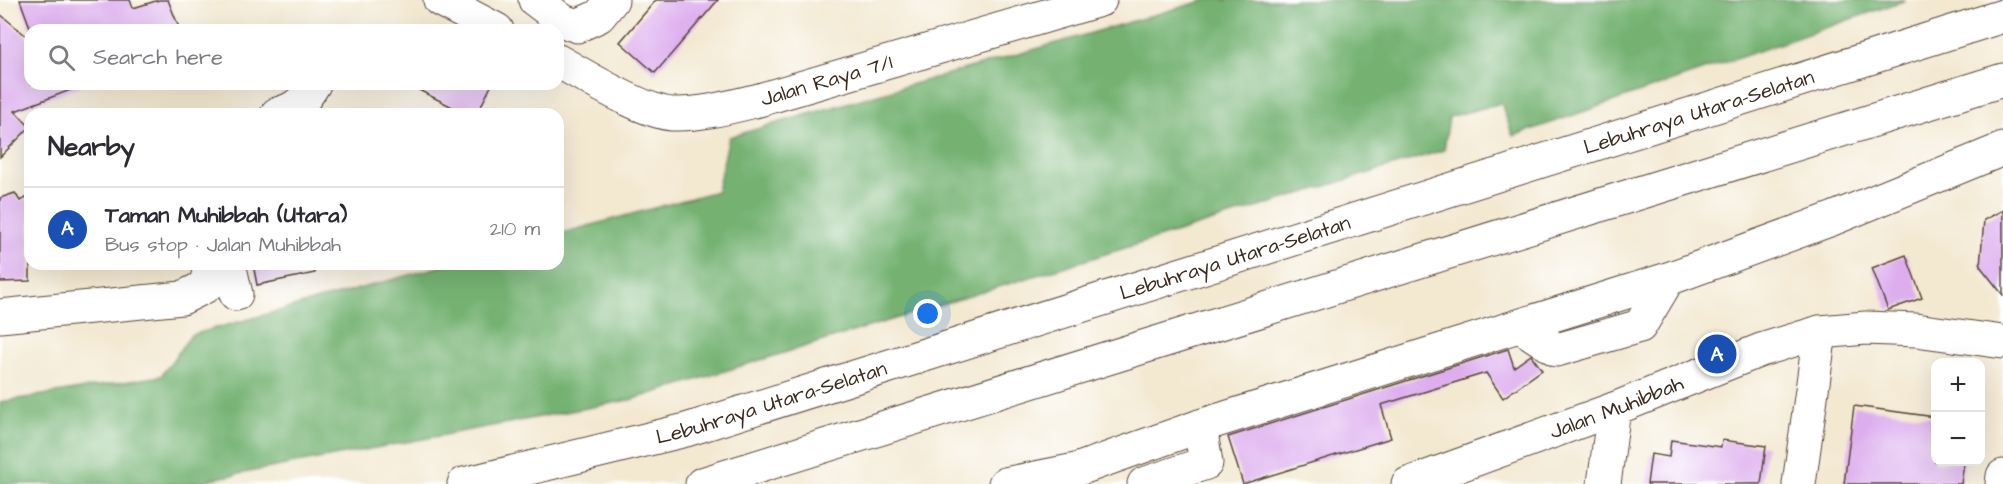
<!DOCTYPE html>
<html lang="en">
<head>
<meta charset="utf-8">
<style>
  body { margin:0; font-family:"Architects Daughter",sans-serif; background:#f2f2f3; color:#2b2b33 }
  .controls { position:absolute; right:18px; bottom:18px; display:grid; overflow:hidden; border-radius:12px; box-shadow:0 6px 24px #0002 }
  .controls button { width:54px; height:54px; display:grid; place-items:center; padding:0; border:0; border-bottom:2px solid #e1e1e2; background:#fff; color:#2b2b33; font:30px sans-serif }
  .you { position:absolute; left:928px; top:314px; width:21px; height:21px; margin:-15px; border:4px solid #fff; border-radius:50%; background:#1a73e8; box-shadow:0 0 0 9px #1a73e833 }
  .badge { display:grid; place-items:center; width:39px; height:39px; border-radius:50%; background:#1f6fb2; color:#fff; font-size:20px; font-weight:700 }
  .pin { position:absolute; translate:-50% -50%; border:3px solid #fff; box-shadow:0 2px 6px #0006 }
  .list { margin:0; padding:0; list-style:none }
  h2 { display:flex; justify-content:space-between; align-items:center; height:78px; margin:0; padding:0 24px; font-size:26px }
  h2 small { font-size:20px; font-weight:400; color:#7c7c81 }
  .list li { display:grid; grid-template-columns:39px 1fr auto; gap:18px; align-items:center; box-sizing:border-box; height:84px; padding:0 24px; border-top:2px solid #e1e1e2 }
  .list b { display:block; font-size:22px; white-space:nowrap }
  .list p { margin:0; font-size:20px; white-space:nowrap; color:#7c7c81 }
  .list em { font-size:20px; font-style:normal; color:#7c7c81 }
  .icon { flex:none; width:33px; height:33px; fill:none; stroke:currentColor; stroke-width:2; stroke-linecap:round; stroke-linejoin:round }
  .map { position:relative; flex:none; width:2003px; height:484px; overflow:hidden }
  .search { position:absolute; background:#fff; box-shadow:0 6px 24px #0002; left:24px; top:24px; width:540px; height:66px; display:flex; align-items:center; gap:15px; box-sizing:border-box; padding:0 21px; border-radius:18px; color:#7c7c81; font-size:22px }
  .panel { position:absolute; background:#fff; box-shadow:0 6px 24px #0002; left:24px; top:108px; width:540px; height:162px; border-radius:18px }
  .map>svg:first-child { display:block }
  .forest { fill:#74b272; stroke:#586e48; stroke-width:1.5 }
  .building { fill:#ddadee }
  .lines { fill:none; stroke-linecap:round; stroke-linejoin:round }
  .minor-casing { stroke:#574639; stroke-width:35 }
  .highway-casing { stroke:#574639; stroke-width:35 }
  .minor { stroke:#fff; stroke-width:33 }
  .highway { stroke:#fff; stroke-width:33 }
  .labels { text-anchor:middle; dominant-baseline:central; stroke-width:4.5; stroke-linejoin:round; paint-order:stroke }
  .street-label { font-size:21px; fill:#3b2a1e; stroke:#fff }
</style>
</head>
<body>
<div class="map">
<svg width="2003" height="484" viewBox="0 0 2003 484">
  <rect width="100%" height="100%" fill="#fff"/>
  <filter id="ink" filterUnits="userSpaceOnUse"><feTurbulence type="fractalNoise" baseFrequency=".0167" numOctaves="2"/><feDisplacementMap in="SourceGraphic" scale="12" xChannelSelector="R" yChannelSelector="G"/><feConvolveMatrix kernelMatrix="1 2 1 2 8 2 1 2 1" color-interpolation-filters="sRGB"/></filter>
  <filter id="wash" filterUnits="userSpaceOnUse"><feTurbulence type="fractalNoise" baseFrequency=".008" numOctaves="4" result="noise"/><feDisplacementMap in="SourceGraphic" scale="24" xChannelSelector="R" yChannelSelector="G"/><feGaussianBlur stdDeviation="1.35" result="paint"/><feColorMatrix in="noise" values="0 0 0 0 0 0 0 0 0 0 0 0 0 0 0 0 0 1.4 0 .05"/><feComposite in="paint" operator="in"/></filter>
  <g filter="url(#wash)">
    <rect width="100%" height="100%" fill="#f3e8d0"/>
    <polygon class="forest" points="1206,0 1906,0 1513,136 1501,103 1449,117 1444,150 634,399 186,484 0,484 0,402 161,376 191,335 449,264 558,264 558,234 717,191 729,137"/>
    <g id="blocks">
      <g class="building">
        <polygon points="20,0 130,0 133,8 159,0 168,0 180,30 31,30"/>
        <polygon points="656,0 718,0 655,73 620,42"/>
        <polygon points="0,14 30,39 30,84 81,84 81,86 15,111 30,127 0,157"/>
        <polygon points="407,84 492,84 477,114 466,114"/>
        <polygon points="15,193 20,201 30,196 30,281 0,282 0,198"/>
        <polygon points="2003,210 2003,295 1980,266 1984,220"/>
        <polygon points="1906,255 1922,298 1888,310 1872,268"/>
        <polygon points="253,264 314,264 315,273 257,285"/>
        <polygon points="1508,349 1514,367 1531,355 1542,370 1503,398 1486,373 1381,405 1391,438 1243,484 1228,437"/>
        <polygon points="1854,406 1935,417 1935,462 1964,462 1961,484 1844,484"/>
        <polygon points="1671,440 1721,447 1722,440 1766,446 1761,484 1647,484 1651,454 1669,457"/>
      </g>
    </g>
  </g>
  <g filter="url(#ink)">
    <use href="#blocks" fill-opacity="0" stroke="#574639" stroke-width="1.5"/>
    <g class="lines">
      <g class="minor-casing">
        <g id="minor">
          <polyline points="440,0 497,30"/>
          <polyline points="535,0 563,21 577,26 599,16 612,0"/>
          <path id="s1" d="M558,61C585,76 643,112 672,114C701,115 730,107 759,100L1100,0"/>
          <path d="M277,114C297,109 303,102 314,84"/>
          <polyline points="229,264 236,294"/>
          <polyline points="0,316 182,298 206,286 209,270 208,264"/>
          <polyline points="1520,326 1557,350 1640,326 1668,279"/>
          <polyline points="1005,484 1076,470 1200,426 1668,279 1832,219 2003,149"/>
          <polyline points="1144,484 1206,463 1200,426"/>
          <path id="s2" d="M1408,484L1614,409L1761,350L1820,332L1866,328L1916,330L2003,342"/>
          <polyline points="1604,484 1614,409"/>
          <polyline points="1799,484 1820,332"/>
          <polyline points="2002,484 2003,476"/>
        </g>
      </g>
      <g class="highway-casing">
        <g id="highway">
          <path id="s3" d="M464,484L686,430L2003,16"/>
          <polyline points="702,484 2003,80"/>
        </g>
      </g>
      <use href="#minor" class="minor"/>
      <use href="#highway" class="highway"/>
    </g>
  </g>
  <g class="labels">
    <g class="street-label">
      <text stroke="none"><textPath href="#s1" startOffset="285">Jalan Raya 7/1</textPath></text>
      <text stroke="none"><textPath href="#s3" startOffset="1290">Lebuhraya Utara–Selatan</textPath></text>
      <text stroke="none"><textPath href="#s3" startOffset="804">Lebuhraya Utara–Selatan</textPath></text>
      <text stroke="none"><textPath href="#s3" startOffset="318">Lebuhraya Utara–Selatan</textPath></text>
      <text stroke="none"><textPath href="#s2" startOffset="222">Jalan Muhibbah</textPath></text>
    </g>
  </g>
</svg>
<div class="controls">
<button>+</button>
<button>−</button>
</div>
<div class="you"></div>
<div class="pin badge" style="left:1717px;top:354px;background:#1a4fb4">A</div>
<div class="search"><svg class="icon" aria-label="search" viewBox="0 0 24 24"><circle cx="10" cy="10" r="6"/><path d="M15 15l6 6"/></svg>Search here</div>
<section class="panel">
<h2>Nearby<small></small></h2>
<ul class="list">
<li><span class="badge" style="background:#1a4fb4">A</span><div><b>Taman Muhibbah (Utara)</b><p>Bus stop · Jalan Muhibbah</p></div><em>210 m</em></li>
</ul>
</section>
</div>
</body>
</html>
